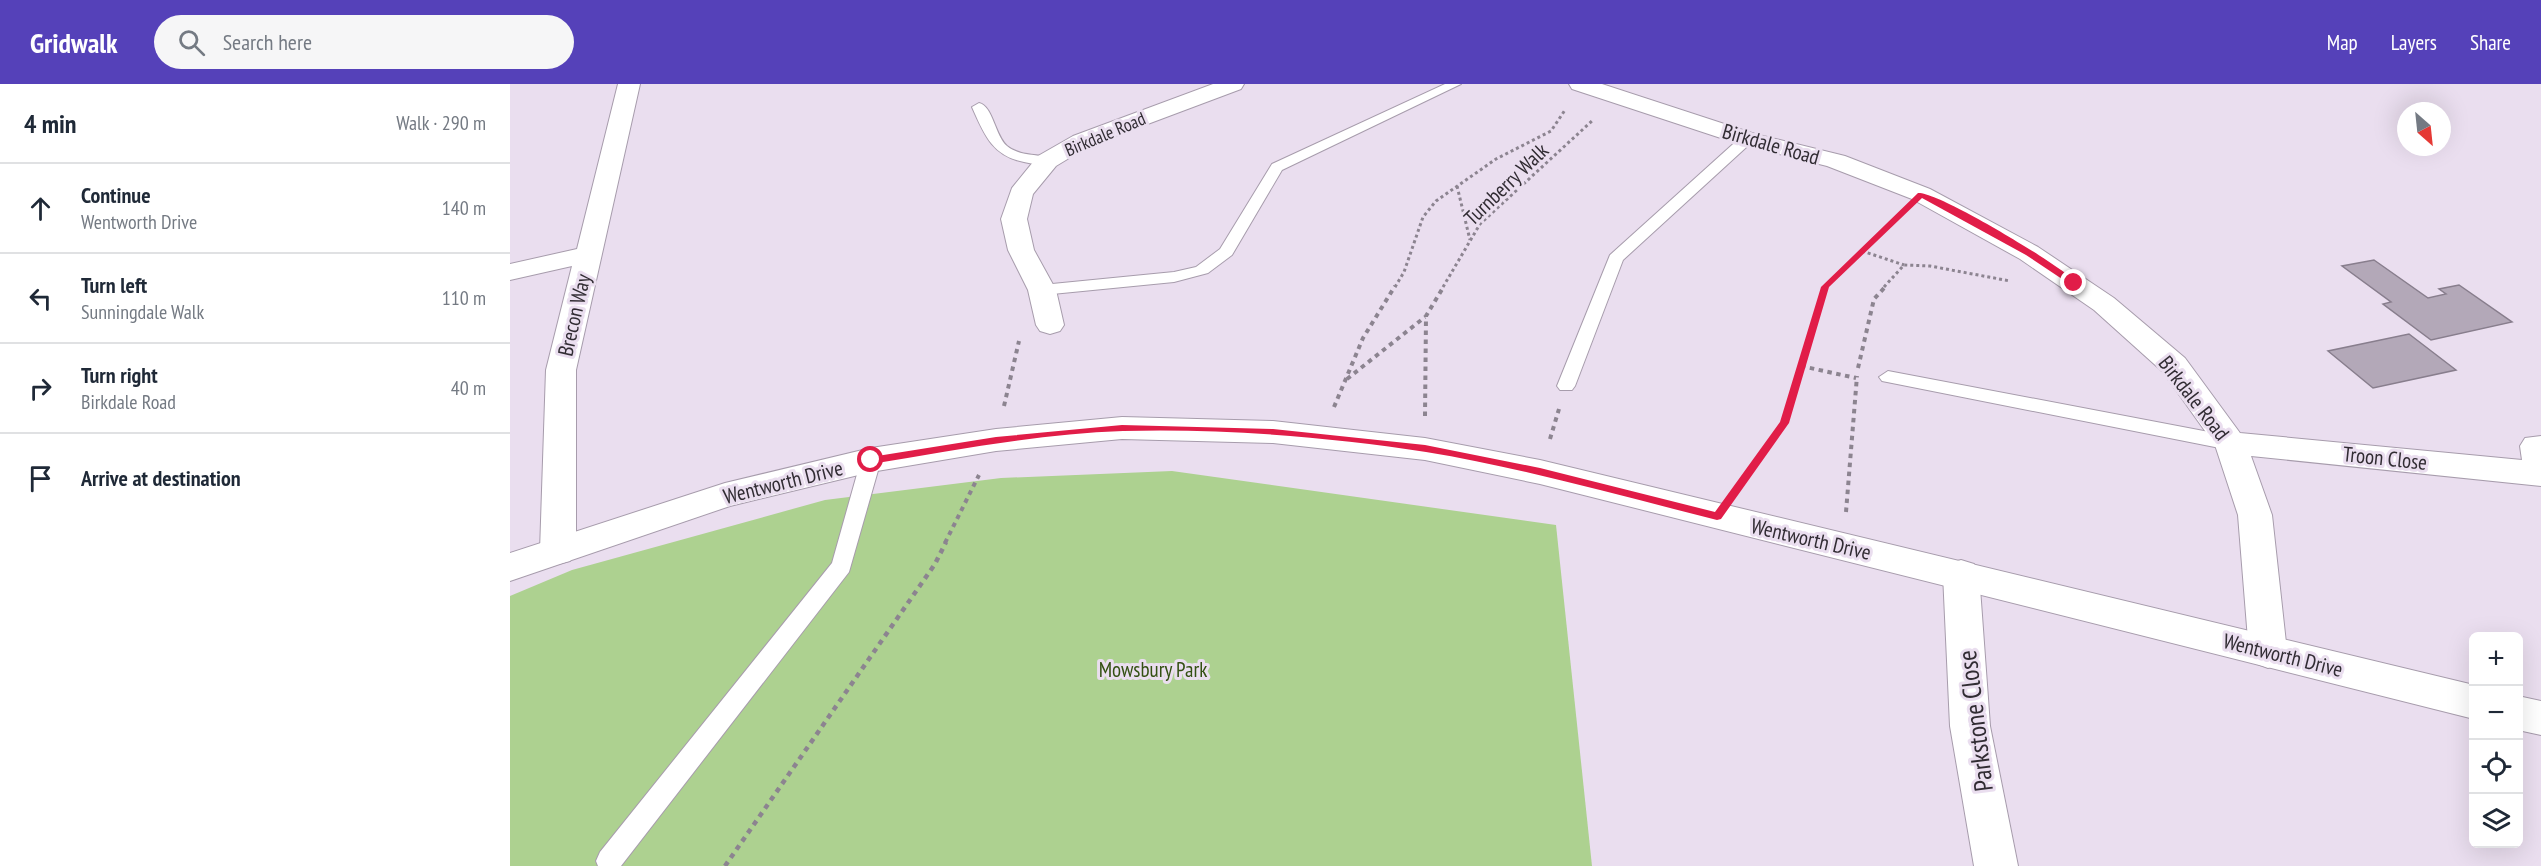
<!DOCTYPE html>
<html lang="en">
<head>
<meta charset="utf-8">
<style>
  body { margin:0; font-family:"PT Sans Narrow",sans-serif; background:#f6f6f7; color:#1f2937 }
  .controls { position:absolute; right:18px; bottom:18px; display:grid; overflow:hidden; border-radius:9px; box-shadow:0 6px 24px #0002 }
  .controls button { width:54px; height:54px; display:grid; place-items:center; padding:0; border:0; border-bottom:2px solid #e0e1e3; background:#fff; color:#1f2937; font:30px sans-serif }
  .compass { position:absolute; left:1887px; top:18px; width:54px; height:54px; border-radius:50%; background:#fff; box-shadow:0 6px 24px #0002; rotate:153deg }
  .stop { position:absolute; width:18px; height:18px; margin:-14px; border:4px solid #e11d48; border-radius:50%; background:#fff }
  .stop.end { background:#e11d48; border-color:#fff; box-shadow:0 2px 6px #0008 }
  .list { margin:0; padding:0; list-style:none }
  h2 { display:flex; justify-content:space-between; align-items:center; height:78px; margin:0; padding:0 24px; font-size:26px }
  h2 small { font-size:20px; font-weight:400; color:#747a83 }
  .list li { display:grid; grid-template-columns:39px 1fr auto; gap:18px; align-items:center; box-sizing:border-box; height:90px; padding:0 24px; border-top:2px solid #e0e1e3 }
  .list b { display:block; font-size:22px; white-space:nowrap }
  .list p { margin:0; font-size:20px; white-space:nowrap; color:#747a83 }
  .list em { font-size:20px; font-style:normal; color:#747a83 }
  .icon { flex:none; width:33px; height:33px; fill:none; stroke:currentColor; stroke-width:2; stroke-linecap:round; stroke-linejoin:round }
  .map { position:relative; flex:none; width:2031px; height:782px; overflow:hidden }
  header { display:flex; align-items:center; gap:36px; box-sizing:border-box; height:84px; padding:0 30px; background:#5541b9; color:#fff }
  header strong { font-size:28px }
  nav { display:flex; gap:33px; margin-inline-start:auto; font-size:21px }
  .search { width:420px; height:54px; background:#f6f6f7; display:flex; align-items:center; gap:15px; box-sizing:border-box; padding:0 21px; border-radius:33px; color:#747a83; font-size:22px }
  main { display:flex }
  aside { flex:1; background:#fff }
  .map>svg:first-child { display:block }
  .green { fill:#add190 }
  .building { fill:#b3a8b8; stroke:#887e8d; stroke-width:1.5 }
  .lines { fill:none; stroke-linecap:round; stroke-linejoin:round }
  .service-casing { stroke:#a79cac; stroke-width:2 }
  .minor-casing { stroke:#a79cac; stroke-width:2 }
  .tertiary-casing { stroke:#a79cac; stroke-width:2 }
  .path-far2 { stroke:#8c8490; stroke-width:3; stroke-dasharray:3 3; stroke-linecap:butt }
  .path-far1 { stroke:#8c8490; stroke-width:4; stroke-dasharray:4.5 4.5; stroke-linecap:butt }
  .path { stroke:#8c8490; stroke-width:4.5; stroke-dasharray:5 5; stroke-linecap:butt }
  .service { fill:#fff; fill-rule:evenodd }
  .minor { fill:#fff; fill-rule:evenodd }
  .tertiary { fill:#fff; fill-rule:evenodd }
  .route { fill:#e11d48 }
  .labels { text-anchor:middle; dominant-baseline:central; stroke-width:6; stroke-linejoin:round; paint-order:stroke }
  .far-street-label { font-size:18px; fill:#312c33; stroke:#eadeef }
  .street-label { font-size:21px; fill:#312c33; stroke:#eadeef }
  .park-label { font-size:21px; fill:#335012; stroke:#eadeef }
  .near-street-label { font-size:26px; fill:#312c33; stroke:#eadeef }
</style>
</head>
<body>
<header>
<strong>Gridwalk</strong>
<div class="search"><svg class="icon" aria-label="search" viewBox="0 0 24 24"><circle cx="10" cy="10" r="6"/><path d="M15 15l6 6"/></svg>Search here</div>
<nav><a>Map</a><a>Layers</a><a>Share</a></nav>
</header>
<main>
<aside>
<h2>4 min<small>Walk · 290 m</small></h2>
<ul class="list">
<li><svg class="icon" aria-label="ahead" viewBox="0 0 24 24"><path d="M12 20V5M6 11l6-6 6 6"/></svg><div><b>Continue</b><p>Wentworth Drive</p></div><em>140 m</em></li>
<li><svg class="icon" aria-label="left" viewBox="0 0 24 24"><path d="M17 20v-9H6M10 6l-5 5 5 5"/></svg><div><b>Turn left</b><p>Sunningdale Walk</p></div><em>110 m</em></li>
<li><svg class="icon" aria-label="right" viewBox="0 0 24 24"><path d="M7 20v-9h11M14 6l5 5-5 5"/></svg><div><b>Turn right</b><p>Birkdale Road</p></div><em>40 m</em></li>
<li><svg class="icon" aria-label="arrive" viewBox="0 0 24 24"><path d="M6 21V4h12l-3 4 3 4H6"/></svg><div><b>Arrive at destination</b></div></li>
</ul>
</aside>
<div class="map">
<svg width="2031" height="782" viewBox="0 0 2031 782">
  <rect width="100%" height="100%" fill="#eadeef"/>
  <polygon class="green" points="662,387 1046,441 1082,782 0,782 0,512 62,486 315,416 491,394"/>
  <g class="building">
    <polygon points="1864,176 1918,214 1936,210 1929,205 1949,201 2002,238 1921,256 1873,220 1881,218 1832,182"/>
    <polygon points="1899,250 1946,286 1863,304 1818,267"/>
  </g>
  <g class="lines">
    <g class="service-casing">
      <g id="service">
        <polygon points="935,0 951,0 772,86 722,171 698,189 664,198 532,211 524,206 532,201 664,188 686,183 710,165 762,80"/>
        <path d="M469,19C483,22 485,52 497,62C509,72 527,70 542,74V80C533,82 523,80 514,78C482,72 474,50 462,23Z"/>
        <polygon points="1237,51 1242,52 1242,58 1113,176 1065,302 1062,306 1050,306 1047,302 1100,171 1232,52"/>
        <polygon points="1378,287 1720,352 1727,354 1729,359 1727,364 1720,366 1372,297 1369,293"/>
        <polygon points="361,369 368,371 371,376 339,488 111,782 88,782 86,777 90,768 322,479 351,376 354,371"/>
      </g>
    </g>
    <g class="minor-casing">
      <g id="minor">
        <polygon points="108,0 130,0 66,286 66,467 60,477 48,480 36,477 30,467 36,286 62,182 0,196 0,180 67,165"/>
        <polygon points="703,0 734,0 731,5 579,62 546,82 523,110 517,135 524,166 546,206 554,241 550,247 540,250 530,247 526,241 518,206 498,166 491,135 502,104 528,72 563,52"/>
        <polygon points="1059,0 1092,0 1245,50 1335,72 1420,105 1528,163 1604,214 1675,274 1730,349 2012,376 2010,362 2015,354 2031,352 2031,402 1741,372 1762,431 1777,568 1771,579 1758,584 1745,579 1739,568 1728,431 1705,361 1653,288 1584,226 1510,175 1402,115 1317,82 1229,60 1062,5"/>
        <polygon points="1451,476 1464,480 1469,490 1480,642 1508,782 1464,782 1440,642 1433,490 1438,480"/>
      </g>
    </g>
    <g class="tertiary-casing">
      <g id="tertiary">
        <polygon points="612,333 763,337 915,354 1030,376 1964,601 1964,635 1030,400 915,376 763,359 612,355 486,367 361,388 220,422 0,497 0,469 215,399 361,364 486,345"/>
        <polygon points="2008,612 2031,617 2031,651 2008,646"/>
      </g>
    </g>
    <g class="path-far2">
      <polyline points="947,102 960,156"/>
      <polyline points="1352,167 1394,181"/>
      <polyline points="885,203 894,188 913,133 926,117 986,75 1041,47 1055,26"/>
      <polyline points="933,203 970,140 1083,36"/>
      <polyline points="1315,203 1389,132"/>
      <polyline points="1374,203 1394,181 1420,182 1500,197"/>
    </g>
    <g class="path-far1">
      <polyline points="1291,282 1346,294"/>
      <polyline points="1348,284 1364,215 1376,202"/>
      <polyline points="837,295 915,233"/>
      <polyline points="494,322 509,257"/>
      <polyline points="824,323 853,254 885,202"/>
      <polyline points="915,332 916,232 934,202"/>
      <polyline points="1040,355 1049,325"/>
      <polyline points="1229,402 1274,339 1316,202"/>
      <polyline points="1336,428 1347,292"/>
      <polyline points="435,459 469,391"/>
    </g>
    <polyline class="path" points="215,782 425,480 436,458"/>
    <use href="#service" class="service"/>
    <use href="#minor" class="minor"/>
    <use href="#tertiary" class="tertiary"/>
  </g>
  <path class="route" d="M1408,109C1430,108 1549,181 1568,199L1561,201L1516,171L1412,114L1319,203L1279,339L1211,435L1207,436C1111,412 1014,384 916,368C821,353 708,344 613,347C529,350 444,366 361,380L356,376L361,373L486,353L612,341L763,345L915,361L1030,384L1205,428L1270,338L1311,203Z"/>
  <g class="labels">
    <g class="far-street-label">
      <text transform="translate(595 50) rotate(-23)">Birkdale Road</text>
    </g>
    <g class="street-label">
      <text transform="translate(1261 60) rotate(16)">Birkdale Road</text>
      <text transform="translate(996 100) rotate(-44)">Turnberry Walk</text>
      <text transform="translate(64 231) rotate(-77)">Brecon Way</text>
      <text transform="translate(1684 314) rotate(52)">Birkdale Road</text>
      <text transform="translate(1875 374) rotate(6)">Troon Close</text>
      <text transform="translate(273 398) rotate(-14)">Wentworth Drive</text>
      <text transform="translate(1301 455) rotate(13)">Wentworth Drive</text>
      <text transform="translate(1773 571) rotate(14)">Wentworth Drive</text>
    </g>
    <g class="park-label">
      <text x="643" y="585">Mowsbury Park</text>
    </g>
    <g class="near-street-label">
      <text transform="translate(1465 637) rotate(-97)">Parkstone Close</text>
    </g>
  </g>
</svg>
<div class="controls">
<button>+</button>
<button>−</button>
<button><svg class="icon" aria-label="locate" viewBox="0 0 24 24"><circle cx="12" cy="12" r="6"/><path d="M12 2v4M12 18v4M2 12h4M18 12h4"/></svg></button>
<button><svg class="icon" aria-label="layers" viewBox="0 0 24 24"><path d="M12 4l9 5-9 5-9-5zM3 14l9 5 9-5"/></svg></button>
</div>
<svg class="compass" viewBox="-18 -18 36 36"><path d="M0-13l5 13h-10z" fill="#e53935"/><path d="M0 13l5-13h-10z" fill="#747a83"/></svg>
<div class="stop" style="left:361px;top:376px"></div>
<div class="stop end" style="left:1564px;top:199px"></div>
</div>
</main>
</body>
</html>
